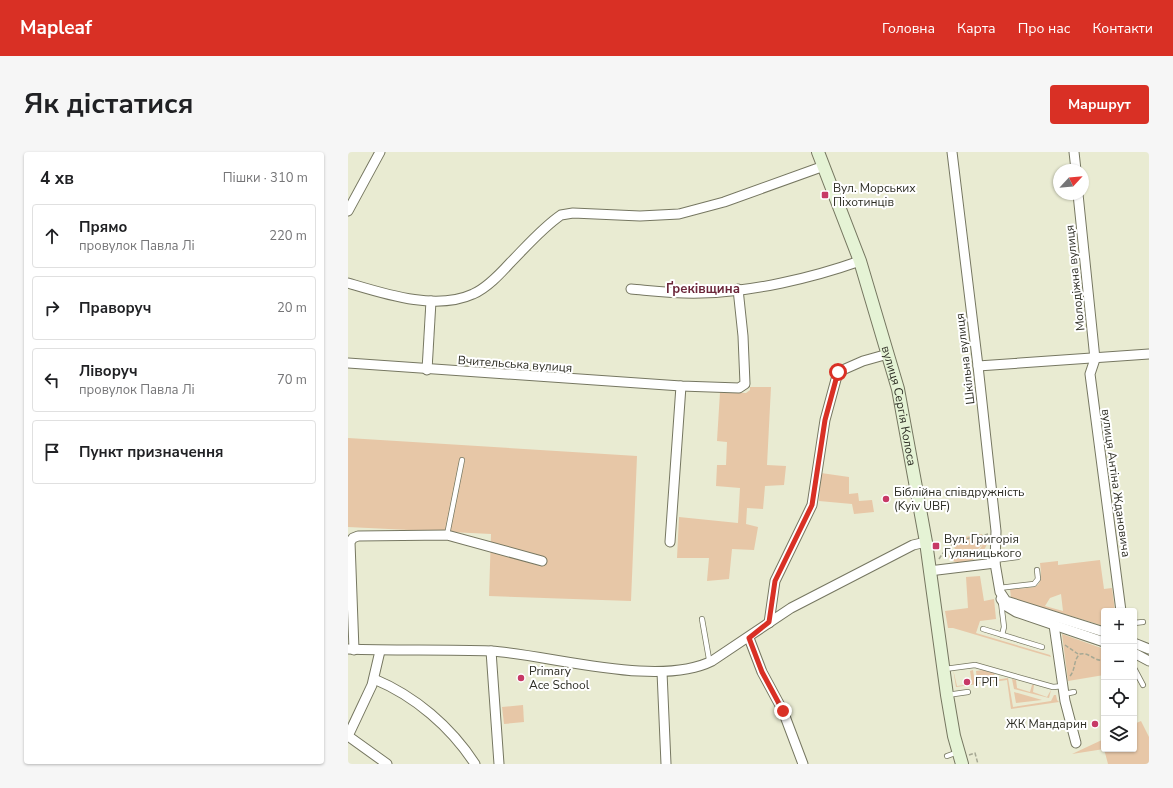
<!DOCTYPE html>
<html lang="uk">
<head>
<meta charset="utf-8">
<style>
  body { margin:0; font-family:"Nunito Sans",sans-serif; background:#f6f6f6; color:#202124 }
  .controls { position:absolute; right:12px; bottom:12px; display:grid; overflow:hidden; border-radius:4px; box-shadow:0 1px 3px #0004 }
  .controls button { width:36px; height:36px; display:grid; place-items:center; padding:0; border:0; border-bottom:1px solid #e0e0e0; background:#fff; color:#202124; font:20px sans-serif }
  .compass { position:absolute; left:705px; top:12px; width:36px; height:36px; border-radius:50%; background:#fff; box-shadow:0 1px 3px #0004; rotate:64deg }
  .stop { position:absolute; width:12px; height:12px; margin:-9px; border:3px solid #d93025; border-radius:50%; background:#fff }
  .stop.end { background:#d93025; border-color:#fff; box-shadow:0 1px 4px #0008 }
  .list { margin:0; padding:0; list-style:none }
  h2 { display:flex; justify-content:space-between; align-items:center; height:52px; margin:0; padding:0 16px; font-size:17px }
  h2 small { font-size:13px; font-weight:400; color:#757577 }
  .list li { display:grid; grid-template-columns:26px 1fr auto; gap:12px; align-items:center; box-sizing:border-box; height:64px; margin:0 8px 8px; padding:0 8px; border:1px solid #e0e0e0; border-radius:4px }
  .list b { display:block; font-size:15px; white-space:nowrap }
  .list p { margin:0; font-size:13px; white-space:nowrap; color:#757577 }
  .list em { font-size:13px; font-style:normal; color:#757577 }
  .icon { flex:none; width:22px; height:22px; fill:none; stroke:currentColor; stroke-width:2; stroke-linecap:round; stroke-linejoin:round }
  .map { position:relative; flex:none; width:801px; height:612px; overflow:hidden; border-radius:4px }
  header { display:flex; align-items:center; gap:24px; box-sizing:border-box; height:56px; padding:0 20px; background:#d93025; color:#fff }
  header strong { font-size:19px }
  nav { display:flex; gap:22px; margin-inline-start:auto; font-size:14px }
  .intro { display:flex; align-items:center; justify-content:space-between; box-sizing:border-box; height:96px; padding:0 24px }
  h1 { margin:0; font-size:28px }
  .button { padding:10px 18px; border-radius:4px; background:#d93025; color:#fff; font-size:14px; font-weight:700 }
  main { display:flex; gap:24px; padding:0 24px }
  aside { flex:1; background:#fff; border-radius:4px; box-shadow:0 1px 3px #0004 }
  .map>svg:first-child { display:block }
  .green { fill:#e7c7a7; fill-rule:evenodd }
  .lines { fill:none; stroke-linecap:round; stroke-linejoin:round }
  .lane-casing { stroke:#767761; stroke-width:6 }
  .street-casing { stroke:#767761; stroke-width:11 }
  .secondary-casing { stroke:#767761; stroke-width:14 }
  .path { stroke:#a6a894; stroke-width:1.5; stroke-dasharray:4 2; stroke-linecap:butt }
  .lane { stroke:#fff; stroke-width:4.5 }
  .street { stroke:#fff; stroke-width:9 }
  .secondary { stroke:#e5f3d5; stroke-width:12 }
  .route { stroke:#d93025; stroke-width:5 }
  .poi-dot { fill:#c73966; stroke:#fff; stroke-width:1.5 }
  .labels { text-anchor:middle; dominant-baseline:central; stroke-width:4; stroke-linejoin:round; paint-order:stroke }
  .poi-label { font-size:12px; fill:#2e2e25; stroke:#fff; text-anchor:start }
  .street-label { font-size:12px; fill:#2e2e25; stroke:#fff }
  .neighbourhood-label { font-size:13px; font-weight:bold; fill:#6c273a; stroke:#fff }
</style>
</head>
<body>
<header>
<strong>Mapleaf</strong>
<nav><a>Головна</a><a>Карта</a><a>Про нас</a><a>Контакти</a></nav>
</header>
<div class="intro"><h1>Як дістатися</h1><a class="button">Маршрут</a></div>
<main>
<aside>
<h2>4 хв<small>Пішки · 310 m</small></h2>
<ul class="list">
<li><svg class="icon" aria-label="ahead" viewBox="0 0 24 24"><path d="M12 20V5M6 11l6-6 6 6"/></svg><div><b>Прямо</b><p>провулок Павла Лі</p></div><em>220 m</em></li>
<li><svg class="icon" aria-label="right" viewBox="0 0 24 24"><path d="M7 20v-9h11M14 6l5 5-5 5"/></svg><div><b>Праворуч</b></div><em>20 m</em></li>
<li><svg class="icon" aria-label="left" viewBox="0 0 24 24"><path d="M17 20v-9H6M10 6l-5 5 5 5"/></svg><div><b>Ліворуч</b><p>провулок Павла Лі</p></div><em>70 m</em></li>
<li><svg class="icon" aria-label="arrive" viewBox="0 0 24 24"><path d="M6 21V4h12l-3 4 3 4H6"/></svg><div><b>Пункт призначення</b></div></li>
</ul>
</aside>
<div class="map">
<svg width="801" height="612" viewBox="0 0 801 612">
  <rect width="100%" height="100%" fill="#e9ebd2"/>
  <g class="green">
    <polygon points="402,235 423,235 419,313 438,314 436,333 417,334 415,357 399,356 398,372 410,375 406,398 384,397 381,427 359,429 361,406 329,406 331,365 390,371 392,336 368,334 369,313 378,313 379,290 369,289 372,240 398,241 402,238"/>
    <polygon points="0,286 289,304 283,449 141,444 143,382 0,375"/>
    <polygon points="473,321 501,325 501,342 510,341 511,349 524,348 526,360 506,362 504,352 471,349"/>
    <polygon points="634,382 635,392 624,403 614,405 610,398 607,398 605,387"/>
    <path d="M638,385L640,387C639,403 616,418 601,407V403L604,400L610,402L614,406C628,405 633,398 638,385Z"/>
    <path d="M752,408L756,437L764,436L767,459H756V474L663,446L662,437C687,435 696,440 692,411L710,409V413ZM713,442L715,459L697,454L702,446Z"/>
    <polygon points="632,424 636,449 646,447 648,467 632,469 628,481 702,503 703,505 605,476 600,476 597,459 620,456 618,425"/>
    <polygon points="714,482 756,497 756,523 720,529"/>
    <polygon points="605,517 609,534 624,532 622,519 625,518 627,531 660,526 665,555 703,549 706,543 708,543 709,548 711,550 663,557 659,528 608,535"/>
    <polygon points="635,518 646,521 647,525 629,528 628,519"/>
    <polygon points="664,527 668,528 669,536 682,540 684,533 686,533 685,540 699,545 703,538 701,546 666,537"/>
    <polygon points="666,540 694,548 668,551"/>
    <polygon points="175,553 176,570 156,572 154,555"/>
    <polygon points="793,569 801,585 801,612 760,612 756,597 724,602 756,587 756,597 786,597 786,572"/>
  </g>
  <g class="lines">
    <g class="lane-casing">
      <g id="lane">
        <polyline points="99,383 114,308"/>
        <polyline points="647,408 670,405"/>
        <polyline points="651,436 686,432 690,427 689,418"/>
        <polyline points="653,450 656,475 654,483"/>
        <polyline points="354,467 361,507 364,509"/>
        <polyline points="786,471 795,470"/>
        <polyline points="635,477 694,495"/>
        <polyline points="786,516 795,533"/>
        <polyline points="597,517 627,513 705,535 715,534"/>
        <polyline points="716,542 726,540"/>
        <polyline points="599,543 620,540"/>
        <polyline points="599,604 610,600"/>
      </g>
    </g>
    <g class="street-casing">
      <g id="street">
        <polyline points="604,0 630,214 648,379 647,411 652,440 658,449 756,480"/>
        <polyline points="726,0 728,18"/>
        <polyline points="730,42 747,207 742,222 773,459"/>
        <polyline points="0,59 32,0"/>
        <path d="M0,131C37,142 88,159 125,142C139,136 152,122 162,111C178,95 194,76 213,63L225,61L292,64L331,62L376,50L476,14"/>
        <path d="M283,137C306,139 330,142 353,141C404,140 464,126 512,109"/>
        <polyline points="0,211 333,234 391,236 397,232 395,184 390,137"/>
        <polyline points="630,214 801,202"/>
        <polyline points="79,218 83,149"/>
        <polyline points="322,390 333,234"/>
        <polyline points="581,419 647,411"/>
        <polyline points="653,447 658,454 668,460 756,490"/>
        <polyline points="421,471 427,429 464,353 477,268 490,220 515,209 540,202"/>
        <polyline points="706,473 717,549 728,591"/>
        <polyline points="401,486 414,520 435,559 455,612"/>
        <polyline points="786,491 801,497"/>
        <path d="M0,497C47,499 95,497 143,499C203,503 310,536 364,509L443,456L565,393L578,390"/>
        <polyline points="6,498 2,390 5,386 10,384 99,383 194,409"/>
        <polyline points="143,499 151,612"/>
        <polyline points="786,501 801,509"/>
        <polyline points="314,520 318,612"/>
        <path d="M26,527C67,544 103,575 127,612"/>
        <polyline points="0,584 24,533 32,499"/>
        <polyline points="0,584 39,612"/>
      </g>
    </g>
    <g class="secondary-casing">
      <g id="secondary">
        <path id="s1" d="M470,0L512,109L550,237L578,390L599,543L606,584L614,612"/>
      </g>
    </g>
    <g class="path">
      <path d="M591,407C604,385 619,388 640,382"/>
      <polyline points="717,493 730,502"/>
      <path d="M722,524C728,517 725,508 732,502C742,500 746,510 756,508"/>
      <polyline points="621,603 627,601 630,612"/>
    </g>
    <use href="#lane" class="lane"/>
    <use href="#street" class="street"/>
    <use href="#secondary" class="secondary"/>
  </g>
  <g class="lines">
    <polyline class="route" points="435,559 414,520 401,486 421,470 427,429 464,353 477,268 490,220"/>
  </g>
  <g class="poi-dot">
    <rect x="473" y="39" width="8" height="8" rx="2"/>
    <circle cx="538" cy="347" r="4"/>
    <rect x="584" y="390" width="8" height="8" rx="2"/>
    <circle cx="173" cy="526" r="4"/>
    <circle cx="619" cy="530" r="4"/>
    <circle cx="747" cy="572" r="4"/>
  </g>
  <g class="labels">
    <g class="poi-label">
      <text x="485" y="36">Вул. Морських<tspan x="485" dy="14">Піхотинців</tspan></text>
      <text x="546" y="340">Біблійна співдружність<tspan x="546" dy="14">(Kyiv UBF)</tspan></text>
      <text x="596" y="387">Вул. Григорія<tspan x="596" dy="14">Гуляницького</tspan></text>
      <text x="181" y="519">Primary<tspan x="181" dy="14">Ace School</tspan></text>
      <text x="627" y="530">ГРП</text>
      <text x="739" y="572" text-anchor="end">ЖК Мандарин</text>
    </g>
    <g class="street-label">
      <text transform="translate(727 126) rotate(-96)">Молодіжна вулиця</text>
      <text transform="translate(617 207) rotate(-97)">Шкільна вулиця</text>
      <text transform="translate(167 212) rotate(4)">Вчительська вулиця</text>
      <text stroke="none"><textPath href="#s1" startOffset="267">вулиця Сергія Колоса</textPath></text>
      <text transform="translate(768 331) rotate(82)">вулиця Антіна Ждановича</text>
    </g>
    <g class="neighbourhood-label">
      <text x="355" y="137">Ґреківщина</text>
    </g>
  </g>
</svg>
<div class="controls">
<button>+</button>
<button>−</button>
<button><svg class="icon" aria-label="locate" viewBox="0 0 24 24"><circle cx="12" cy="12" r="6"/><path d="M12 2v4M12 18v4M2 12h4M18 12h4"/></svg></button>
<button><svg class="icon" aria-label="layers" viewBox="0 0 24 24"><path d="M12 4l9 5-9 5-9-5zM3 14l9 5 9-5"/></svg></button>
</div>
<svg class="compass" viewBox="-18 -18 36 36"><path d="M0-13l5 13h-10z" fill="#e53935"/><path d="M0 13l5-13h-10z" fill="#757577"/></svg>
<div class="stop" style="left:490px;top:220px"></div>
<div class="stop end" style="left:435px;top:559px"></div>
</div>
</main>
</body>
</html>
